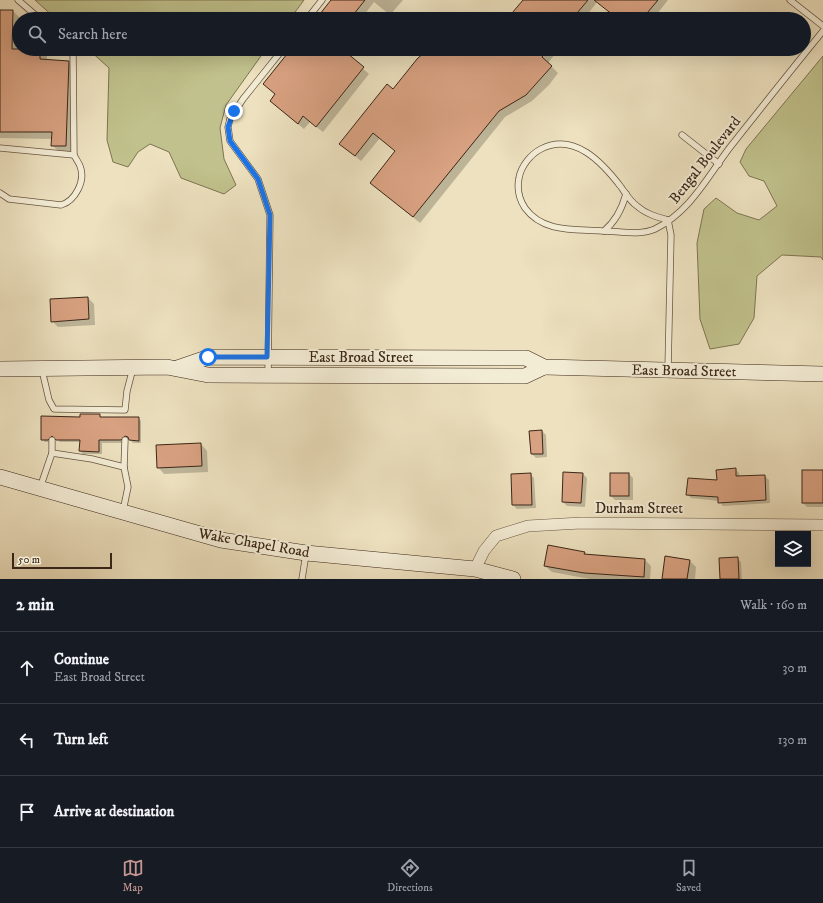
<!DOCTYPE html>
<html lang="en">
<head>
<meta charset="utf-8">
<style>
  body { margin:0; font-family:"IM FELL DW Pica",serif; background:#242831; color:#f1f3f6 }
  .controls { position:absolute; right:12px; bottom:12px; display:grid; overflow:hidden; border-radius:0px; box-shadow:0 4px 16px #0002 }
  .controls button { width:36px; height:36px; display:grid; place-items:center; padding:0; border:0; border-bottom:1px solid #363941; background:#171b24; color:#f1f3f6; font:20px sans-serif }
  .scale { position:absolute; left:12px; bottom:10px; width:100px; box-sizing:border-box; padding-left:4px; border:2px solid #3b2718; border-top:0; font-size:11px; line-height:14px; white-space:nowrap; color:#3b2718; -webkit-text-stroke:3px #f3ecd5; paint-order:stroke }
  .stop { position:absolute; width:12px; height:12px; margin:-9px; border:3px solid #1a73e8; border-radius:50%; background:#fff }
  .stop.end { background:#1a73e8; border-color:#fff; box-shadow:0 1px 4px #0008 }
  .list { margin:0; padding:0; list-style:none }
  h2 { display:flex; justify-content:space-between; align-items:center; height:52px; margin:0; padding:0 16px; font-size:17px }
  h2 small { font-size:13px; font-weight:400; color:#9ea1a6 }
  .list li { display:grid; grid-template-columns:26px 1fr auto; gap:12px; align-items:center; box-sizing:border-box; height:72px; padding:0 16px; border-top:1px solid #363941 }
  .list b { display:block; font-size:15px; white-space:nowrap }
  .list p { margin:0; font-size:13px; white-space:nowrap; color:#9ea1a6 }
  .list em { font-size:13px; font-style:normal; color:#9ea1a6 }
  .icon { flex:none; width:22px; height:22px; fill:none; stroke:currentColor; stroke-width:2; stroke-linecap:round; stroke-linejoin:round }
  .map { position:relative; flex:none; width:823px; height:579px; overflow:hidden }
  .search { position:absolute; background:#171b24; box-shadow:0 4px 16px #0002; left:12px; right:12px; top:12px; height:44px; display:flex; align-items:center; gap:10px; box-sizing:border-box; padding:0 14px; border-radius:22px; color:#9ea1a6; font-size:15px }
  .sheet { height:268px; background:#171b24 }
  nav { display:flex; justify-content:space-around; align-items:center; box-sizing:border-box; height:56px; border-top:1px solid #363941; background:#171b24; font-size:11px; color:#9ea1a6 }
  nav a { display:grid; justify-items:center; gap:2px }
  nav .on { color:#c59692 }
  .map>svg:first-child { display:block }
  .green { fill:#c0c18c; stroke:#7e7452 }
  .shadow { fill:#0003 }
  .building { fill:#d8a181; stroke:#3b2718 }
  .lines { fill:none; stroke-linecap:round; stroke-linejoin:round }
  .lane-casing { stroke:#685642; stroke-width:7 }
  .street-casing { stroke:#685642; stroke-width:12 }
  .secondary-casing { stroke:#3b2718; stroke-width:16 }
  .lane { stroke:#f3ecd5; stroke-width:5.5 }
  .street { stroke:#f3ecd5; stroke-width:11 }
  .secondary { stroke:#f3ecd5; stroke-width:15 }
  .route { stroke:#1a73e8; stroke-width:5 }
  .labels { text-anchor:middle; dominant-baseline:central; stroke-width:4; stroke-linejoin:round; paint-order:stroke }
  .street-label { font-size:15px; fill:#3b2718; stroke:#f3ecd5 }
</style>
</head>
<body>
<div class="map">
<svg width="823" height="579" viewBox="0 0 823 579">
  <rect width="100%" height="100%" fill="#ede1bf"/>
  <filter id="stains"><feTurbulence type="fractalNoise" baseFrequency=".005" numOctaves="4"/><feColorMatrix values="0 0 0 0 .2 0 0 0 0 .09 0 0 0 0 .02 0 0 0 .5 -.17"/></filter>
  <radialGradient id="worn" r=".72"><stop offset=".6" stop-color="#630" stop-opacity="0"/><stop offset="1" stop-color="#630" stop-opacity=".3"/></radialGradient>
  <g class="green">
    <polygon points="35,0 304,0 290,19 56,19"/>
    <polygon points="88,49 266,49 226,105 220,128 224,159 236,185 224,194 181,178 169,152 150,144 138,152 128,167 113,162 107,140 109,68"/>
    <polygon points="823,56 823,260 821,257 782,255 757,276 754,318 739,344 710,349 700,319 697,243 704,209 716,198 737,213 759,220 777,206 764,181 749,176 740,162 746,149"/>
  </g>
  <g class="shadow">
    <polygon points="332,0 403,0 390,15 374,2 361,19 317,19"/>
    <polygon points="524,0 668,0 653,19 618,19 597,2 584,19 509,19"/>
    <polygon points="0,11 13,11 20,18 19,49 47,49 47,60 68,62 75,68 73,153 59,152 52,145 52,139 0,138"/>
    <polygon points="293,49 340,49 369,74 323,132 310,122 304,129 277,107 271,101 276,95 264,84"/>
    <polygon points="430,49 559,49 548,63 558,73 549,85 532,101 505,117 420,223 371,183 396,151 380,138 361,161 340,144 393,91"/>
    <polygon points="88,298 94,304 95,325 58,327 52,321"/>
    <polygon points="99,415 102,418 138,418 141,421 141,443 133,443 128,438 124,443 102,443 102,454 83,454 80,451 80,442 60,442 56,438 51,442 45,442 42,439 81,418"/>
    <polygon points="542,431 546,435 547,457 536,458 532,454"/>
    <polygon points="201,444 207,451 208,472 164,474 158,467"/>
    <polygon points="735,469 739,473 740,477 765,476 769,480 770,503 723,506 719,501 691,498 687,494 718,481"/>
    <polygon points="823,472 823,507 807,507 803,503"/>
    <polygon points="530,474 534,478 536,508 517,509 513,505"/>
    <polygon points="583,474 587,478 585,507 567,506 563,502"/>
    <polygon points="629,474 633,478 633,500 615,500 611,496"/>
    <polygon points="584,552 588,556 645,560 651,566 650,579 590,579 552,572 545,566"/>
    <polygon points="737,558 741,562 742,579 721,579"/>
    <polygon points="690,561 696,567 695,579 663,579"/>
  </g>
  <g class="building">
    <polygon points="331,0 365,0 350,19 316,19"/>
    <polygon points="523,0 588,0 572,19 507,19"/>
    <polygon points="594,0 658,0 642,19 618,19"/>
    <polygon points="0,10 13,10 12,49 40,49 40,59 69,61 66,146 51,146 52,132 0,132"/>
    <polygon points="291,49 342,49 364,67 316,127 303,116 298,124 270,101 275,94 263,84"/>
    <polygon points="428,49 548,49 542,57 552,66 526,95 499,111 413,217 370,183 395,151 373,133 355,156 339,144 387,84 393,89 417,59"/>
    <polygon points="88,297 89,319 51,322 50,299"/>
    <polygon points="80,414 100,414 100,417 139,417 139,441 129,440 128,437 125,436 121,440 99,440 99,452 79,451 80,440 56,440 52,436 48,440 41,440 41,416 80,417"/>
    <polygon points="542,430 543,454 531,454 529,431"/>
    <polygon points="201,443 202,466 157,468 156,445"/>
    <polygon points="736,468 736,476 765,475 766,500 718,503 718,497 686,495 688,478 717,480 716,470"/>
    <rect x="802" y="470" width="21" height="33"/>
    <polygon points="563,472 583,473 581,503 562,502"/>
    <polygon points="531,473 532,505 512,505 511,474"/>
    <rect x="610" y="473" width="19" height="23"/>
    <polygon points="548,545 585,552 584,554 645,559 644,577 584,573 544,566"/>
    <polygon points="665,556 690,560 687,579 662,579"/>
    <polygon points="738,557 739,579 720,579 719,558"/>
  </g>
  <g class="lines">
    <g class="lane-casing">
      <g id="lane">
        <polyline points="18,0 40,19"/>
        <polyline points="790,0 823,26"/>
        <polyline points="307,19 322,0"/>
        <polyline points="682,135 719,164"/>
        <polyline points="0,148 74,155 73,49"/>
        <path d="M0,193L9,199L61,205C75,201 86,181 80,166C79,163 76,159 74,155"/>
        <path d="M668,220C657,217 646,214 637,206C630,201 626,194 621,187C602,162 574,132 541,149C531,154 521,166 519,178C517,188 519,199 525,208C543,233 575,229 602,231C619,231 640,236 655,229C691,211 707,177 731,146C761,108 792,69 823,31"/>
        <path d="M604,231C616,221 622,209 626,194"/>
        <polyline points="668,369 671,235 668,220"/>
        <polyline points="42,370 49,400 54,409 125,410 127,391 133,368"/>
        <polyline points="268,375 270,215 258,179 230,141 228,127 230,119 243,99 283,49"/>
        <polyline points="52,453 52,440"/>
        <polyline points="124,467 125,440"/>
        <polyline points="40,488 52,453 92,459 124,467 128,487 123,511"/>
        <polyline points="302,579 306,554"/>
      </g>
    </g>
    <g class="street-casing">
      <polyline id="street" points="475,569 484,551 496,536 528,526 581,523 823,525"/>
    </g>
    <g class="secondary-casing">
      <g id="secondary">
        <polyline points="177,368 209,357 497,358 526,358 544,367 823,374"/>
        <polyline points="0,369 167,367 208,375 525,376 544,367"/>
        <polyline points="0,477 221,540 306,553 475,569 513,579"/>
      </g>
    </g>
    <use href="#lane" class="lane"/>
    <use href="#street" class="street"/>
    <use href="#secondary" class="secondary"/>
  </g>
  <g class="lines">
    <polyline class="route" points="208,357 267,357 270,215 258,179 230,141 228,127 234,111"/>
  </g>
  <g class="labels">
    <g class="street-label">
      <text transform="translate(705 160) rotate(-52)">Bengal Boulevard</text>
      <text x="361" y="357">East Broad Street</text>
      <text transform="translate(684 371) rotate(1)">East Broad Street</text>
      <text x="639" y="508">Durham Street</text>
      <text transform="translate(254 543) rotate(10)">Wake Chapel Road</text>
    </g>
  </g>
  <rect width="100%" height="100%" filter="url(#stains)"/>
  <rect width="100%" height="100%" fill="url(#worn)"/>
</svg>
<div class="controls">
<button><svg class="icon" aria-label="layers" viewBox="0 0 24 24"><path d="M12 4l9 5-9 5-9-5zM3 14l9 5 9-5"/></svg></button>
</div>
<div class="scale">50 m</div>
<div class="stop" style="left:208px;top:357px"></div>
<div class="stop end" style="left:234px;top:111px"></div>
<div class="search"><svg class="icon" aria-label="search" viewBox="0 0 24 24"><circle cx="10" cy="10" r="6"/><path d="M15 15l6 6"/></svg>Search here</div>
</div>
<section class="sheet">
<h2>2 min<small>Walk · 160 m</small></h2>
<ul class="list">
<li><svg class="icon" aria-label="ahead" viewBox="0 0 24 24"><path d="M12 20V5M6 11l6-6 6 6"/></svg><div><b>Continue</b><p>East Broad Street</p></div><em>30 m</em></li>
<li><svg class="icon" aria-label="left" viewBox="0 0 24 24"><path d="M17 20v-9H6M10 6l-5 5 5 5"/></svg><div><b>Turn left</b></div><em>130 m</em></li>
<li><svg class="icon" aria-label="arrive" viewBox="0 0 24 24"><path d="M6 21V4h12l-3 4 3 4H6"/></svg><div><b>Arrive at destination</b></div></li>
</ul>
</section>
<nav>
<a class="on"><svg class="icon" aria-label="map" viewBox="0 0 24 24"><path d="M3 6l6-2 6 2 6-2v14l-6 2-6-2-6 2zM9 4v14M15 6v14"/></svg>Map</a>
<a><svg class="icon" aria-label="directions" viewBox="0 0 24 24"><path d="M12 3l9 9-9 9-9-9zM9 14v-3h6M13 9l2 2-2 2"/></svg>Directions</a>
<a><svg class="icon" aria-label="saved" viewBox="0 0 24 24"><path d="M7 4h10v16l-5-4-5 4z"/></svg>Saved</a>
</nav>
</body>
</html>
